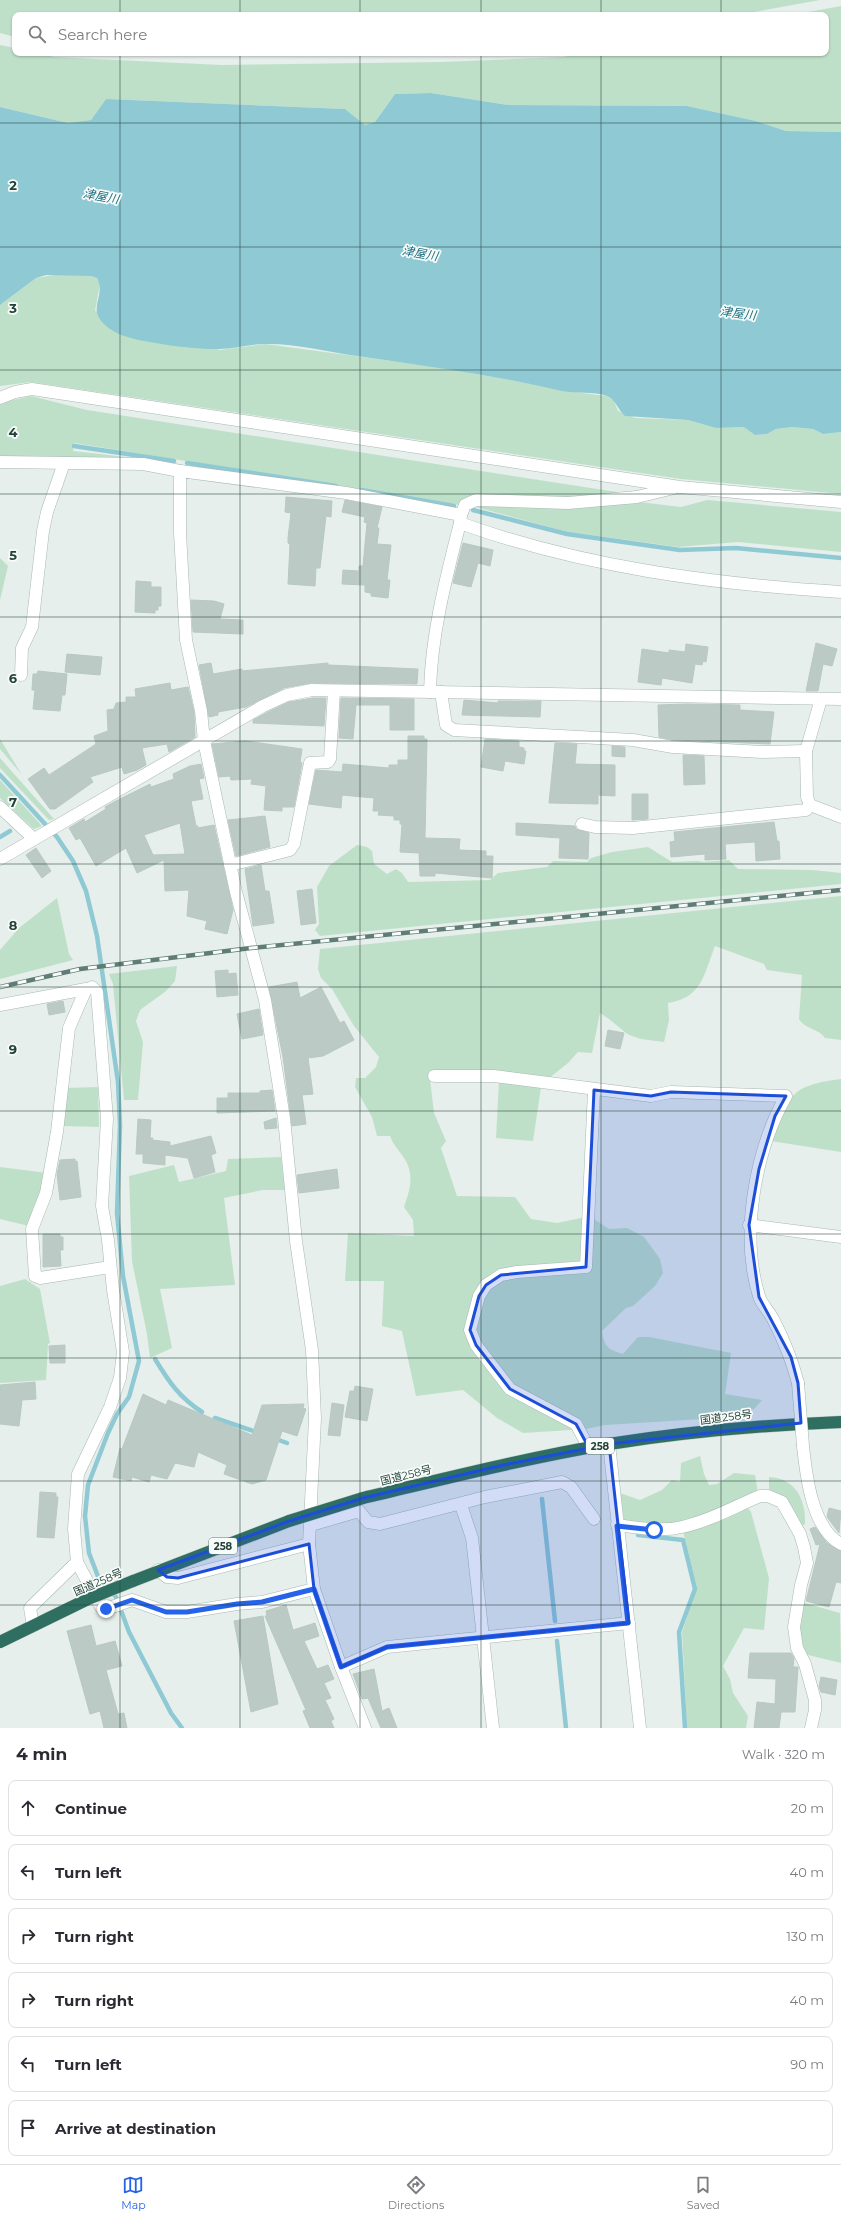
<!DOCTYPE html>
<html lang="en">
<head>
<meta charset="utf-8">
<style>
  body { margin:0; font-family:Montserrat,"Noto Sans JP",sans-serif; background:#f2f2f3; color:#2b2b33 }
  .stop { position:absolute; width:12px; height:12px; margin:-9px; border:3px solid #2563eb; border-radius:50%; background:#fff }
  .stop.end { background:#2563eb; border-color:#fff; box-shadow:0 1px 4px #0008 }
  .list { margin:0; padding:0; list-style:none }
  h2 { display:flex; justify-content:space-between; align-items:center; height:52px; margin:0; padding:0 16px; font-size:17px }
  h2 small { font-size:13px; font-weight:400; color:#7c7c81 }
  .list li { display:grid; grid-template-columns:26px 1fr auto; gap:12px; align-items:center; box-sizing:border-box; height:56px; margin:0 8px 8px; padding:0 8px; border:1px solid #e1e1e2; border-radius:8px }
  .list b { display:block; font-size:15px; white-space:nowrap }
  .list em { font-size:13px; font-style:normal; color:#7c7c81 }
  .icon { flex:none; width:22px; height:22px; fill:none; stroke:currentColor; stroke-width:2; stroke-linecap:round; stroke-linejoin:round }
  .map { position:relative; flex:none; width:841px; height:1728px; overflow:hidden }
  .search { position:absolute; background:#fff; box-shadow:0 1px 3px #0004; left:12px; right:12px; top:12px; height:44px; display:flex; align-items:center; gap:10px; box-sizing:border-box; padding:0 14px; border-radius:8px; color:#7c7c81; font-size:15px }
  .sheet { height:436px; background:#fff }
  nav { display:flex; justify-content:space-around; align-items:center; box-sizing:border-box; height:56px; border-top:1px solid #e1e1e2; background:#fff; font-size:11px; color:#7c7c81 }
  nav a { display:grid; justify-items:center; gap:2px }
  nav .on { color:#2563eb }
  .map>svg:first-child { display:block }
  .green { fill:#bfe0c8 }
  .water { fill:#8ec9d4 }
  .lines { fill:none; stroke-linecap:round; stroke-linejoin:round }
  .stream { stroke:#8ec9d4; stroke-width:4.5 }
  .building { fill:#bbcac4; stroke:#b8c9c2; fill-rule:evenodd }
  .street-casing { stroke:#a8b8b2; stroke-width:13 }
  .highway-casing { stroke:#c2cac8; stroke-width:13 }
  .street { stroke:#fff; stroke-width:12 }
  .highway { stroke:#2f6f62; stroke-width:12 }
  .rail-casing { stroke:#5f7d75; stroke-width:4.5 }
  .rail { stroke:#f7fbf9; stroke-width:3; stroke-dasharray:9; stroke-linecap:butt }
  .street-bridge-casing { stroke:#a8b8b2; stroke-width:13; stroke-linecap:butt }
  .highway-bridge-casing { stroke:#c2cac8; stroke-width:13; stroke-linecap:butt }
  .street-bridge { stroke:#fff; stroke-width:12 }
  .highway-bridge { stroke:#2f6f62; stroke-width:12 }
  .route { stroke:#2563eb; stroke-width:5 }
  .marked { fill:#1d4ed8; fill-opacity:0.2; stroke:#1d4ed8; stroke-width:3; stroke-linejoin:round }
  .grid { fill:none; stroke:#24423a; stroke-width:1; stroke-opacity:0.55 }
  .labels { text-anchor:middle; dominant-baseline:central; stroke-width:3.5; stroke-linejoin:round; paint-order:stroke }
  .shield { fill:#f7fbf9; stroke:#637a73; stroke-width:1 }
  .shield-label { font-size:10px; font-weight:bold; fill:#24423a }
  .street-label { font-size:11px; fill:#24423a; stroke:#f7fbf9 }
  .water-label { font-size:12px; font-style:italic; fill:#1c6f80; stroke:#f7fbf9 }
  .grid-label { font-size:13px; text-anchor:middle; font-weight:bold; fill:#24423a; stroke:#f7fbf9; stroke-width:3.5; stroke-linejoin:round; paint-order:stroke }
</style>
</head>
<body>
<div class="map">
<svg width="841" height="1728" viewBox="0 0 841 1728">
  <rect width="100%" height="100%" fill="#e6efeb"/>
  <g class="green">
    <polygon points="0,0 820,0 738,15 15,15 15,37 0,33"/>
    <polygon points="841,6 841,132 786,131 756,121 687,106 508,105 431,93 395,94 375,122 365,125 345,109 106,99 91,120 68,123 0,107 0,45 15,48 15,53 38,53 54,57 221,65 441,62 563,57 585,53 826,53 826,15 792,15"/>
    <polygon points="192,53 452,53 222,54"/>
    <polygon points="60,274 91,276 97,278 100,284 95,311 220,350 265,344 437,367 533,384 565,391 607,396 614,401 618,411 635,418 688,420 716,428 745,427 755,435 767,434 776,429 792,427 813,429 823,434 841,432 841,494 681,479 31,382 0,386 0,305 36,278"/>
    <polygon points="31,396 87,410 630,494 459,505 74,443 73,451 144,459 0,457 0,403"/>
    <polygon points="707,500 841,512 841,552 738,542 678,547 568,532 472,506 477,504 639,502 681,507"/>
    <polygon points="0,558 8,566 0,600"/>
    <polygon points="0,739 22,775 0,749"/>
    <polygon points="0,758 54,819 49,820 0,768"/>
    <polygon points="0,780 42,826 34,829 0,798"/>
    <polygon points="357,845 367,847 372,851 374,864 387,874 396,869 402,873 408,882 490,880 498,873 547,867 553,861 587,862 591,858 612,852 648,847 672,862 698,861 703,862 729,860 738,869 813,870 841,873 841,884 320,936 315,930 319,924 317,887 329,866"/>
    <path d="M841,896V1040L825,1038C818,1028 806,1030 799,1019L802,975L767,970L764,964L715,946C704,974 702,998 668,1003L669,1020L664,1042C651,1040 637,1040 626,1033C617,1026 610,1019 600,1013L592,1053L578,1052L568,1063L548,1079L490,1070L429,1071L434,1113L446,1141L441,1148L457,1196L515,1197L531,1219L557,1223L581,1218L594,1219L609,1229L627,1228L644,1237L660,1259L663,1273L655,1286L633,1306L626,1308L602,1331C604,1347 609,1350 623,1354L638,1337H649L731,1353L725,1394L762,1400L754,1409L702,1419L605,1425L586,1429L523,1433L497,1418L463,1390L416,1396L402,1331L382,1326L384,1281H345L348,1233L414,1236L413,1220L404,1207C409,1192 414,1179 407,1163C402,1153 394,1147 390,1136H377L372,1117L355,1087L356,1078H365L376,1067L379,1057L354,1026L332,989L321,978L318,969L320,949Z"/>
    <polygon points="57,898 69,954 73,960 0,979 0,950 19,928"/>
    <polygon points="177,966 175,981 166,991 140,1010 136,1021 143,1042 138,1100 124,1100 113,984 109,974"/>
    <path d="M841,1079V1152L771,1141C791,1095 788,1086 841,1079Z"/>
    <polygon points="499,1081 541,1087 533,1141 496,1138"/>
    <polygon points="98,1087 99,1127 62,1126 65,1088"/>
    <polygon points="281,1157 285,1190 263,1190 224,1198 235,1285 160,1289 172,1348 150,1358 147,1334 132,1261 129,1176 174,1165 179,1182 226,1171 228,1159"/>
    <polygon points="0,1167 47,1173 29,1226 0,1219"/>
    <polygon points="25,1279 40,1289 50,1343 48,1344 46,1380 0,1383 0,1286"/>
    <polygon points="700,1456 704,1474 709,1485 717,1484 734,1473 755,1475 758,1493 683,1523 651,1525 624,1520 620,1493 640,1500 662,1490 672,1480 680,1482 681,1463"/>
    <path d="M769,1477C796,1478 806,1501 805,1524L800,1527L769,1492Z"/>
    <polygon points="746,1506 751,1512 769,1578 764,1630 744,1628 723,1666 730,1679 733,1693 748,1716 746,1728 687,1728 682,1632 697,1588 683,1531"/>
    <polygon points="801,1602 840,1613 841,1663 804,1654 797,1633"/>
  </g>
  <path class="water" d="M431,93L508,105L687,106L756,121L786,131L841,132V432L823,434L813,429L792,427L776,429L767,434L755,435L744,427L716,428L688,420L625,416C618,410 616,400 607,396C594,391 576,394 562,391C495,375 426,366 357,356C328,352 293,343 264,344C249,344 234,349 219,349C198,350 131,342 115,332C80,311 108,299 97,278L91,276L46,275L36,278L0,305V107L68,123L91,120L106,99L345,109L365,125L375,122L395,94Z"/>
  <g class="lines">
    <g class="stream">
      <polyline points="74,446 174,461"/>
      <polyline points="187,463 336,486"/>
      <polyline points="361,490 454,506"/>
      <polyline points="473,510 567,534 680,550 736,548 841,558"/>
      <polyline points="0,775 57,837 73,861 86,891 97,936 118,1082 120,1125 117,1213 123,1276 139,1361 129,1397 117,1414 108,1433 88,1485 85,1516 89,1553 99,1579 116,1597 129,1632 171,1713 182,1728"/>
      <polyline points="0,837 10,831"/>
      <path d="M155,1359C169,1382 179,1397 202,1412"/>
      <polyline points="215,1418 259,1433"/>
      <polyline points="273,1438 287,1443"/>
      <polyline points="542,1499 555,1621"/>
      <polyline points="638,1535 683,1540 695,1589 679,1632 685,1728"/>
      <polyline points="557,1641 566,1728"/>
    </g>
  </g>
  <g class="building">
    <polygon points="286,497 332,501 331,517 326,516 320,568 316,568 315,586 288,584 290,544 288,543 288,538 291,513 285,512"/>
    <polygon points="345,500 382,507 377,528 379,528 377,544 391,545 387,580 390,580 388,598 371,596 371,593 365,592 365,585 342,584 343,570 359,571 359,566 363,566 367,523 364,522 365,517 342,512"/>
    <polygon points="463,543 493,550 490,566 478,563 471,587 453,583"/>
    <polygon points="136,581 151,582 151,587 161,587 161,606 158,606 158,610 155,610 155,613 135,612"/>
    <polygon points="191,600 214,601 224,604 220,619 243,620 243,634 193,632"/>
    <polygon points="816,643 837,649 832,666 823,664 818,691 806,691"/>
    <polygon points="686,644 708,647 706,662 703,661 702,665 695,664 692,683 662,678 661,685 638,682 642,649 669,653 669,650 685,652"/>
    <polygon points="67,654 102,657 100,675 65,672"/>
    <polygon points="211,663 213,674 242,669 242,671 328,663 328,665 418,669 417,684 311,683 284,688 246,707 218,712 218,715 209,717 199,665"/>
    <polygon points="38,671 67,674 65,695 62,695 60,711 33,709 35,690 32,690 33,674 37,674"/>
    <polygon points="170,683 171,690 188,687 194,712 195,737 169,752 167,744 142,748 146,765 137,770 124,774 122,767 90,777 93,782 55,809 50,809 28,779 44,768 49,775 96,744 94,736 108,731 107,710 114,709 116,703 126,702 126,697 136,697 135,689"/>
    <polygon points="313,698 326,698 324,726 253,723 253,720 266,713 289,702"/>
    <polygon points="341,698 414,699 414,730 390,730 390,705 356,705 353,739 339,738"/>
    <polygon points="464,700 498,703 498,701 541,701 540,717 462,715"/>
    <polygon points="687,704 740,705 740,710 774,712 770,744 674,740 659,737 658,705"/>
    <polygon points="408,736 424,736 424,739 427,739 425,838 460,839 459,850 486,851 486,856 493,856 492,878 435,873 435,876 420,876 419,853 400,852 402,824 400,824 400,820 394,820 394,816 378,815 379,811 373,811 374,798 342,795 341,808 309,804 316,770 342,772 343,764 389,768 389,765 398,765 398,760 408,760"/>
    <polygon points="485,739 519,741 519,747 524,748 524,751 526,751 524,764 505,761 503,771 481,767"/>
    <polygon points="246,741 302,749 300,762 302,763 294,807 282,807 282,811 264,810 266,786 251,784 252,779 231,780 230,776 219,777 212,744"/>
    <polygon points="555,743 577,744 575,764 615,765 615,796 598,795 598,804 549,803"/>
    <polygon points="612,746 625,747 625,757 612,756"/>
    <polygon points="683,755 704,756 705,784 684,785"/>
    <path d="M201,764L204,778L199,779L203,799L191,801L196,826H198V828L214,825L233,910L227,934L205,929L207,921L187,916L189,890L165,891L164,860L137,873L126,848L96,866L80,838L76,840L69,828L84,819L85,822L106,809L105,807L114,802L150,784L151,787L174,779L173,774L190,766ZM180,823L185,854L153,855L144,835Z"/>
    <polygon points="632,794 648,794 648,819 632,820"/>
    <polygon points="265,816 270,847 236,856 228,820"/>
    <polygon points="774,822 777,841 779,841 780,859 756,861 755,842 725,844 726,859 705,860 705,854 671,857 670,842 675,841 674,832"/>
    <polygon points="516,823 575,826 576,829 589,833 588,859 559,858 560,838 516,835"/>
    <polygon points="36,848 51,871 42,878 26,855"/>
    <polygon points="261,865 265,891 269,891 274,923 253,926 245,869"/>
    <polygon points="312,889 316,923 301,925 297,891"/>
    <polygon points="228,970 228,974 236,973 238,995 217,997 215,971"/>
    <polygon points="297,982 300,998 321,987 340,1023 344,1021 354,1040 323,1056 308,1058 313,1094 302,1095 306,1124 292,1126 283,1057 269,987"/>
    <polygon points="63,1001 65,1012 49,1015 47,1004"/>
    <polygon points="259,1009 263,1035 242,1039 237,1014"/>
    <polygon points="608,1030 624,1033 620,1049 605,1046"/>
    <polygon points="272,1090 275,1111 217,1113 217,1098 228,1098 228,1093 260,1093 260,1091"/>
    <polygon points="276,1118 277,1128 265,1129 264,1122"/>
    <polygon points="138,1119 151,1120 150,1138 153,1138 152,1140 170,1142 170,1146 211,1136 216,1153 211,1155 215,1172 194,1178 188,1158 165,1155 165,1165 143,1163 143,1154 136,1154"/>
    <polygon points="75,1159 75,1162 77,1161 81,1197 60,1200 57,1174 60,1160"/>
    <polygon points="337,1169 339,1188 299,1193 297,1175"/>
    <polygon points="43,1234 60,1234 60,1237 63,1237 63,1250 60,1250 61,1266 43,1267"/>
    <polygon points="65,1345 65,1363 50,1363 49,1346"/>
    <polygon points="35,1382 36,1399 22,1400 19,1426 0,1424 0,1385"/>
    <polygon points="355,1386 373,1389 367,1421 345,1417 350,1391 354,1391"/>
    <polygon points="143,1394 166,1405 168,1400 252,1435 262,1405 304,1404 303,1408 306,1409 297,1436 282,1431 266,1480 252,1484 224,1474 227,1465 198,1452 194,1467 175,1463 167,1479 151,1475 149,1482 132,1477 131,1481 113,1477 120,1448 122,1449"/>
    <polygon points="332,1403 344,1405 340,1436 328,1435"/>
    <polygon points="40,1492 56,1493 56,1497 58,1497 54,1538 37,1537"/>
    <polygon points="829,1508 841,1511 839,1533 827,1517"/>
    <polygon points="815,1527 827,1543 841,1551 841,1583 836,1582 829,1607 806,1601 820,1544 816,1545 810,1529"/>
    <polygon points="286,1605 293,1630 315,1623 319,1636 304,1641 317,1669 328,1665 334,1679 324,1683 331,1698 325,1700 334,1719 331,1721 334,1728 310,1728 303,1711 306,1710 265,1616 267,1616 266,1611"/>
    <polygon points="263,1616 278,1704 251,1712 234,1621"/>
    <polygon points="91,1625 96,1646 115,1641 122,1666 106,1670 118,1714 124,1713 127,1728 104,1728 100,1711 90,1714 67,1631"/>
    <polygon points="750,1653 791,1653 794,1658 793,1667 798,1667 795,1712 781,1712 779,1728 754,1728 757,1702 775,1704 776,1679 748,1678"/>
    <polygon points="374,1669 382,1711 389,1708 397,1728 381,1728 368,1698 362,1699 353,1674"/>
    <polygon points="821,1677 837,1680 835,1695 821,1692 819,1687"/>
  </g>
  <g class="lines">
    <g class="street-casing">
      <g id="street">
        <polyline points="0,398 15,392 32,389 680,487 841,502"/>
        <polyline points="0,462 143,464 180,471"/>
        <polyline points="461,515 465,505 476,500 568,503 637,497 674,488"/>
        <polyline points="21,675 22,648 32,627 43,531 47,512 64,463"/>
        <path d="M430,692C431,635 446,578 460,523"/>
        <polyline points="441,692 446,725 454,730 633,740 673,747 762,752 806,751"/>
        <polyline points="821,699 806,751 807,797 810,805 841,817"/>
        <polyline points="0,807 34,839"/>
        <polyline points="582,824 595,827 633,828 806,810 810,805"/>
        <polyline points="0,859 263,706 287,695 312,690 841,699"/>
        <polyline points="230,865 290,850 294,844 310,763 328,762 330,759 334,691"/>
        <polyline points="92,987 97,992 107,1119 102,1206 108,1240 113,1290 123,1352 120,1378 110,1407 78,1474 74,1529 77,1562 101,1607 106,1609 132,1600 166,1612 187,1612 237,1604 262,1602 314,1589"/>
        <polyline points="0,1005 86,989 69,1028 57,1132 46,1193 32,1229 35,1276 40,1278 110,1267"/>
        <path d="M434,1076H494L651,1096L671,1092L786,1096C755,1151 740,1235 759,1296C761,1304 769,1311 773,1319C784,1340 792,1360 798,1383"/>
        <polyline points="749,1225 841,1237"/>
        <polyline points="609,1444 640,1728"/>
        <path d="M803,1446C806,1475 812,1529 841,1544"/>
        <polyline points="589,1448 576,1424 510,1389 476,1345 470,1330 479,1296 486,1285 501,1275 517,1272 586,1267 594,1090"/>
        <polyline points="461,1505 472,1538 493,1728"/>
        <polyline points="311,1525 359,1511 368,1522 380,1524 485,1497 562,1482 571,1487 594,1519"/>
        <path d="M617,1525C639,1528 661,1532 682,1527C709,1521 734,1507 760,1496H768L782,1502L800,1534L804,1547L807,1563L801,1585L794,1627L797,1648L805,1664L815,1700V1710L811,1728"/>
        <polyline points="158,1570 167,1577 178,1578 309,1544"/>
        <polyline points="33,1626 30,1608 77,1562"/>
        <polyline points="341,1667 387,1647 629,1623"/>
        <path d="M365,1728L341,1667L314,1589L309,1544L315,1418L312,1350L296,1241L284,1118L265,1000L236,892L204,741L201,711L186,640L180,533V471L346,493L461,515L460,523C582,567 712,584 841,592"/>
      </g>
    </g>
    <g class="highway-casing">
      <g id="highway">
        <path d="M363,1498C444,1479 526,1458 609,1444C685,1432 764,1425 841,1422"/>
        <polyline points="133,1581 289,1521"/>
        <polyline points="0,1642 88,1599"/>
      </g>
    </g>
    <use href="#street" class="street"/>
    <use href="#highway" class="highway"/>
    <g class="rail-casing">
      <polyline id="rail" points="0,987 80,969 251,948 841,890"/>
    </g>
    <use href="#rail" class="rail"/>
    <g class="street-bridge-casing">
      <polyline id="street-bridge" points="798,1383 803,1446"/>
    </g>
    <g class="highway-bridge-casing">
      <g id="highway-bridge">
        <polyline points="289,1521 363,1498"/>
        <polyline points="88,1599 133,1581"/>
      </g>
    </g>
    <use href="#street-bridge" class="street-bridge"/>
    <use href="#highway-bridge" class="highway-bridge"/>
  </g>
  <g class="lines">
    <polyline class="route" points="106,1609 132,1600 166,1612 187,1612 237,1604 262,1602 314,1589 341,1667 387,1647 628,1623 617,1526 654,1530"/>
  </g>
  <path class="marked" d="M594,1090L651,1096L671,1092L786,1096L775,1116L759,1169L749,1225L759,1297L791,1357L798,1383L801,1423L609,1444L629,1623L387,1647L341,1667L314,1589L309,1544L178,1578L167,1577L158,1570L289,1521L363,1498L503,1465L589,1448L576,1424L510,1389L476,1345L470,1330L479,1296L486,1285L501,1275L586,1267Z"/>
  <path class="grid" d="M120,0V15M240,0V15M360,0V15M481,0V15M601,0V15M721,0V15M120,53V1728M240,53V1728M360,53V1728M481,53V1728M601,53V1728M721,53V1728M0,123H841M0,247H841M0,370H841M0,494H841M0,617H841M0,741H841M0,864H841M0,987H841M0,1111H841M0,1234H841M0,1358H841M0,1481H841M0,1605H841"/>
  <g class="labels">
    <g class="shield">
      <rect x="586" y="1438" width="28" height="16" rx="3"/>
      <rect x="209" y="1538" width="28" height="16" rx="3"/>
    </g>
    <g class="shield-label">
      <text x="600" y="1446">258</text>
      <text x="223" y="1546">258</text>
    </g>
    <g class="street-label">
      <text transform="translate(726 1417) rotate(-7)">国道258号</text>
      <text transform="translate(406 1475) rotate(-14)">国道258号</text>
      <text transform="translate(98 1582) rotate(-23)">国道258号</text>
    </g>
    <g class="water-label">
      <text transform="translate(101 196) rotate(10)">津屋川</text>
      <text transform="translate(420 253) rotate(10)">津屋川</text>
      <text transform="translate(738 313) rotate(7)">津屋川</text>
    </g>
  </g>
  <g class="grid-label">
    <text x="13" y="190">2</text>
    <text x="13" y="313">3</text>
    <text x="13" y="437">4</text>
    <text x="13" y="560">5</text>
    <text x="13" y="683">6</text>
    <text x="13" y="807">7</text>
    <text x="13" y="930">8</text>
    <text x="13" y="1054">9</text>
  </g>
</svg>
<div class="stop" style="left:654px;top:1530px"></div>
<div class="stop end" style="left:106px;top:1609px"></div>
<div class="search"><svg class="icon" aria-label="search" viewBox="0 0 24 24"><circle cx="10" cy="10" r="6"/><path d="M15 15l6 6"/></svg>Search here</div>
</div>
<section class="sheet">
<h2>4 min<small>Walk · 320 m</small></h2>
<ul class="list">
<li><svg class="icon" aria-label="ahead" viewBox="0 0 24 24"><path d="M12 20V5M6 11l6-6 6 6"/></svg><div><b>Continue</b></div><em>20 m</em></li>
<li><svg class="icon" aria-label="left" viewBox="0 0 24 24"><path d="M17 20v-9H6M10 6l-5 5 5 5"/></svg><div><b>Turn left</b></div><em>40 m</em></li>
<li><svg class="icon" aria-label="right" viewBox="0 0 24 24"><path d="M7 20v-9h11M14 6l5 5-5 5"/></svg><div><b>Turn right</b></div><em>130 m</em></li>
<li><svg class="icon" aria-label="right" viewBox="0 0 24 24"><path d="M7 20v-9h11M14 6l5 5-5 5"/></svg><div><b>Turn right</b></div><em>40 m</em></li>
<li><svg class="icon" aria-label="left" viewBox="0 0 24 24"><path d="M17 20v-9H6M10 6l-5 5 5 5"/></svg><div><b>Turn left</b></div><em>90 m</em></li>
<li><svg class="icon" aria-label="arrive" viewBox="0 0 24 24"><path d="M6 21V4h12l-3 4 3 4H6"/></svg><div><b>Arrive at destination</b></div></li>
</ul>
</section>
<nav>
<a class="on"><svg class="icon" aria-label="map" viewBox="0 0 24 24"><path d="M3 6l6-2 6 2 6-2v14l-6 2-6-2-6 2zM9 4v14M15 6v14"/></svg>Map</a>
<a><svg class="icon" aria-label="directions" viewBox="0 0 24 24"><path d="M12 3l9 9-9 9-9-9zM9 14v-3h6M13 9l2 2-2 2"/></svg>Directions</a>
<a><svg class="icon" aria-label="saved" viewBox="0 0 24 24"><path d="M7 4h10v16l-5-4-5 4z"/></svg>Saved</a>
</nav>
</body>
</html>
